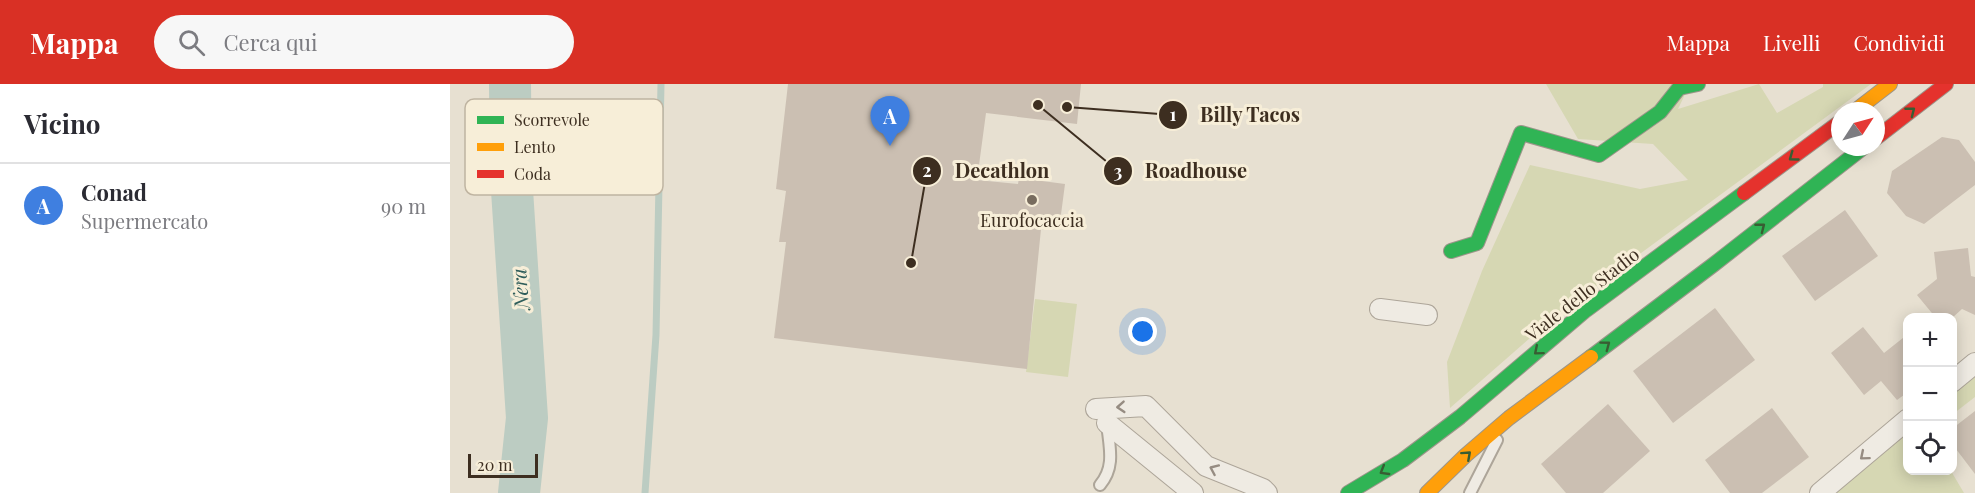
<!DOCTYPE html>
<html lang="it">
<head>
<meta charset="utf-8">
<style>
  body { margin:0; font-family:"Playfair Display",serif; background:#f7f7f7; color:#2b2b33 }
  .controls { position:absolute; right:18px; bottom:18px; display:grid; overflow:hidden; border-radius:12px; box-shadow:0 3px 15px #0003 }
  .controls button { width:54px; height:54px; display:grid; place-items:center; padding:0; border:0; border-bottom:2px solid #e1e1e2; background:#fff; color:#2b2b33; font:30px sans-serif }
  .compass { position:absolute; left:1381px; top:18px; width:54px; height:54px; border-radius:50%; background:#fff; box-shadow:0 3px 15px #0003; rotate:54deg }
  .scale { position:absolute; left:18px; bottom:15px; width:70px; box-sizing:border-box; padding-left:6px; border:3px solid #3d2e20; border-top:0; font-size:16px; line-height:21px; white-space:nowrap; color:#3d2e20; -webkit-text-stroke:4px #f7eed8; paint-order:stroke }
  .you { position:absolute; left:693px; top:248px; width:21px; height:21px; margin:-15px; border:4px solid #fff; border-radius:50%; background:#1a73e8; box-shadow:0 0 0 9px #1a73e833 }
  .badge { display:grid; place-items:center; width:39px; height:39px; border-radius:50%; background:#d93025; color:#fff; font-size:20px; font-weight:700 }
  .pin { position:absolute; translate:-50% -50px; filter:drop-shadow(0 2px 3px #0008) }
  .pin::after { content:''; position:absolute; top:32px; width:21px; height:18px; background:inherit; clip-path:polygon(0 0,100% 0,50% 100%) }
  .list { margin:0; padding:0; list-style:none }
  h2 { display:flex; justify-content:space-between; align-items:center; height:78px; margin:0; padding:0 24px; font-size:26px }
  h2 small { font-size:20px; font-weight:400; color:#7c7c81 }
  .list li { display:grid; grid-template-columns:39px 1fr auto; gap:18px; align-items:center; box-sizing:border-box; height:84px; padding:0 24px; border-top:2px solid #e1e1e2 }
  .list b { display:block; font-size:22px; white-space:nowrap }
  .list p { margin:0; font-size:20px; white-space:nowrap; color:#7c7c81 }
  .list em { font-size:20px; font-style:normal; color:#7c7c81 }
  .icon { flex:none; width:33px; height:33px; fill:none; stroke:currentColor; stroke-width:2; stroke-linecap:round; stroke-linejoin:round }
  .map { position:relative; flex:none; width:1525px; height:409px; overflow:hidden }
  header { display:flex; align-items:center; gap:36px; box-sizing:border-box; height:84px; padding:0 30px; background:#d93025; color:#fff }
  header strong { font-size:28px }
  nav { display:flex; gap:33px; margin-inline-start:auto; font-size:21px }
  .search { width:420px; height:54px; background:#f7f7f7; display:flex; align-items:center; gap:15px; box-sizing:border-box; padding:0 21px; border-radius:33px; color:#7c7c81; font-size:22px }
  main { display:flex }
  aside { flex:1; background:#fff }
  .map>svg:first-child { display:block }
  .green { fill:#d6d7b3 }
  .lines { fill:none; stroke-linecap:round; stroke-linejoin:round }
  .stream { stroke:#bcccc2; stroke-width:7 }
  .river { stroke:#bcccc2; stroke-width:42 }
  .building { fill:#cbbfb2 }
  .lane-casing { stroke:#ada599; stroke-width:14 }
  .street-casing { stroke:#ada599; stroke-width:22 }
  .fast-casing { stroke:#9c958a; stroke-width:16 }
  .slow-casing { stroke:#9c958a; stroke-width:16 }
  .jam-casing { stroke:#9c958a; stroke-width:16 }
  .lane { stroke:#efebe3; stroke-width:10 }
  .street { stroke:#efebe3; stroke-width:20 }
  .fast { stroke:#30b455; stroke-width:14 }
  .slow { stroke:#ff9f0a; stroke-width:14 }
  .jam { stroke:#e5322d; stroke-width:14 }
  .oneway { stroke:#385d33 }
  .oneway2 { stroke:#968c82 }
  .poi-dot { fill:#786c5e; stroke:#f7eed8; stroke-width:2 }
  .labels { text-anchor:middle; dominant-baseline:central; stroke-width:6; stroke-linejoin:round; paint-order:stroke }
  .poi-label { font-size:18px; fill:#3d2e20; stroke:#f7eed8 }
  .street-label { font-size:18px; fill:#3d2e20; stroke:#f7eed8 }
  .water-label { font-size:20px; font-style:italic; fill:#2f5d5a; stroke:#f7eed8 }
  .key { fill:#f7eed8; stroke:#bfb4a1; stroke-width:1.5 }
  .key-label { font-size:16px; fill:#3d2e20 }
  .leader { fill:none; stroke:#3d2e20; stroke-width:2 }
  .callout-dot { fill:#3d2e20; stroke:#f7eed8; stroke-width:2 }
  .mark-label { font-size:18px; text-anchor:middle; font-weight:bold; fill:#fff }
  .callout-label { font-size:20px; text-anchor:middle; font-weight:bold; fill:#3d2e20; stroke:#f7eed8; stroke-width:6; stroke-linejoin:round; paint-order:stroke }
</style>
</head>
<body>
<header>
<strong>Mappa</strong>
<div class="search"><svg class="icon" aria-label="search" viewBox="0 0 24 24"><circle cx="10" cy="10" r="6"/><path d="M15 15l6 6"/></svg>Cerca qui</div>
<nav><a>Mappa</a><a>Livelli</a><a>Condividi</a></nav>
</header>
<main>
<aside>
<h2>Vicino<small></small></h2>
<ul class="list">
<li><span class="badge" style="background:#3f7fe0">A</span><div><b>Conad</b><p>Supermercato</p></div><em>90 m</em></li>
</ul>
</aside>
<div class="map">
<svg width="1525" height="409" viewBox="0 0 1525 409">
  <rect width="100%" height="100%" fill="#e7e0d1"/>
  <g class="green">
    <polygon points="1096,0 1240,0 1228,25 1309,0 1327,29 1373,3 1373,0 1421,0 1104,233 1000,324 997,278 1032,187 1080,81 1190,105 1238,96 1203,60 1128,55"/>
    <polygon points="585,215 627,220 618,293 576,288"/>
    <polygon points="1525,290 1525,313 1503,330 1502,309"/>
    <polygon points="1457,347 1458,386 1501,387 1514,409 1384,409"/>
  </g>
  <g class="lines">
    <polyline class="stream" points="195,409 206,251 211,0"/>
    <polyline class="river" points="60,0 61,91 77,334 69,409"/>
  </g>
  <g class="building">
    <polygon points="338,0 631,0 627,40 536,29 527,96 568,100 569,94 615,100 610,138 592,135 577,285 324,254 336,158 329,158 336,107 326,105"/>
    <polygon points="1492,53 1509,56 1525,78 1525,101 1474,140 1456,132 1437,109 1442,87"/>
    <polygon points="1395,126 1428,172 1365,217 1332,172"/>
    <polygon points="1518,164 1521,192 1525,193 1525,231 1512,225 1502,234 1486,234 1467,211 1487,195 1484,168"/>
    <polygon points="1265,224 1305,276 1223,339 1183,287"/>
    <polygon points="1413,243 1434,269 1458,250 1458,308 1447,316 1431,297 1414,311 1381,269"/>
    <polygon points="1158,320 1200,367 1153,409 1116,409 1091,380"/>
    <polygon points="1322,324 1359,373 1312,409 1280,409 1255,376"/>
    <polygon points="1525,327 1525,390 1503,361 1503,344"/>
  </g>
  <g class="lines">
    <g class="lane-casing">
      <g id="lane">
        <path d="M650,401C666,382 659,362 657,339"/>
        <polyline points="1020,409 1047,356"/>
      </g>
    </g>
    <g class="street-casing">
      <g id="street">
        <polyline points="930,225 977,231"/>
        <polyline points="1502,298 1525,279"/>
        <polyline points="646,325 696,322 756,382 813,405 817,409"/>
        <polyline points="657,339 743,409"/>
        <polyline points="1370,409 1458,335"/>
      </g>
    </g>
    <g class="fast-casing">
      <g id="fast">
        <polyline points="1001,167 1027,159 1071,49 1149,71 1210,28 1229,4 1248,0"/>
        <polyline points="1141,273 1263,181 1414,63"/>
        <polyline points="898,409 953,376 1010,333 1136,226 1294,109"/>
      </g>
    </g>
    <g class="slow-casing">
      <g id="slow">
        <polyline points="1405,27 1440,0"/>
        <polyline points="977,409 1016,371 1059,334 1141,273"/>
      </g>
    </g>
    <g class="jam-casing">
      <g id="jam">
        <polyline points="1426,54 1496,0"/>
        <polyline points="1294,109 1390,38"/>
      </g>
    </g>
    <use href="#lane" class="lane"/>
    <use href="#street" class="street"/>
    <use href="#fast" class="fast"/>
    <use href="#slow" class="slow"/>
    <use href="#jam" class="jam"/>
  </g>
  <defs><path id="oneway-chevron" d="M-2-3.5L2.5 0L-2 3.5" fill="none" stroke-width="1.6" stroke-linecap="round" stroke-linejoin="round" transform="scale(1.5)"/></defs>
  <g class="oneway">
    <use href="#oneway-chevron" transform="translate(1461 27) rotate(-38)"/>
    <use href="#oneway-chevron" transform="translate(1343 73) rotate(144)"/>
    <use href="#oneway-chevron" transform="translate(1311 143) rotate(-38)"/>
    <use href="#oneway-chevron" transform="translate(1156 261) rotate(-37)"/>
    <use href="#oneway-chevron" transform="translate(1088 267) rotate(140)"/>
    <use href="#oneway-chevron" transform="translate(1017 371) rotate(-42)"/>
    <use href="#oneway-chevron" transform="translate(934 387) rotate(149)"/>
  </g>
  <g class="oneway2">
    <use href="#oneway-chevron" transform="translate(671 323) rotate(176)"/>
    <use href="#oneway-chevron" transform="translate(1414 372) rotate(140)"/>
    <use href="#oneway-chevron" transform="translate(764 385) rotate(-156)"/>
  </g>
  <circle class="poi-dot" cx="582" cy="116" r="6"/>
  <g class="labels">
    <g class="poi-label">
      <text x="582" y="136">Eurofocaccia</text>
    </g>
    <g class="street-label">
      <text transform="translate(1132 210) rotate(-38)">Viale dello Stadio</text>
    </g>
    <g class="water-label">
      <text transform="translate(69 205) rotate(-94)">Nera</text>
    </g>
  </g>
  <rect x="15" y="15" width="198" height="96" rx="9" class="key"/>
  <rect x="27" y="32" width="27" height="8" fill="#30b455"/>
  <rect x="27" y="59" width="27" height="8" fill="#ff9f0a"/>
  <rect x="27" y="86" width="27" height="8" fill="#e5322d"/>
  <g class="key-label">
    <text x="64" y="42">Scorrevole</text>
    <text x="64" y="69">Lento</text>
    <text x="64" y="96">Coda</text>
  </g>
  <path class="leader" d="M617 23L723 31M461 179L477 87M588 21L668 87"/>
  <g class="callout-dot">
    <circle cx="617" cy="23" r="6"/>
    <circle cx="461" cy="179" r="6"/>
    <circle cx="588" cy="21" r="6"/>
    <circle cx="723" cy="31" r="15"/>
    <circle cx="477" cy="87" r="15"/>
    <circle cx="668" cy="87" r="15"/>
  </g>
  <g class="mark-label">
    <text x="723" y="37">1</text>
    <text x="477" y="93">2</text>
    <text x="668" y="94">3</text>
  </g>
  <g class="callout-label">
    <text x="800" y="38">Billy Tacos</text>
    <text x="552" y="94">Decathlon</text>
    <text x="746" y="94">Roadhouse</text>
  </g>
</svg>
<div class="controls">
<button>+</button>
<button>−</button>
<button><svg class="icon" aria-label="locate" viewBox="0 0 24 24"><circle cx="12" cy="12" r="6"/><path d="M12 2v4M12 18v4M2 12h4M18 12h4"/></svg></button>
</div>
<svg class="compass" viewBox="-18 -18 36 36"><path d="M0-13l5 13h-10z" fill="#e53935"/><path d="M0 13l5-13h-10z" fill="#7c7c81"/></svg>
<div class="scale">20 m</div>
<div class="you"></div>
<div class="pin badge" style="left:440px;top:62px;background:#3f7fe0">A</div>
</div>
</main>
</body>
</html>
